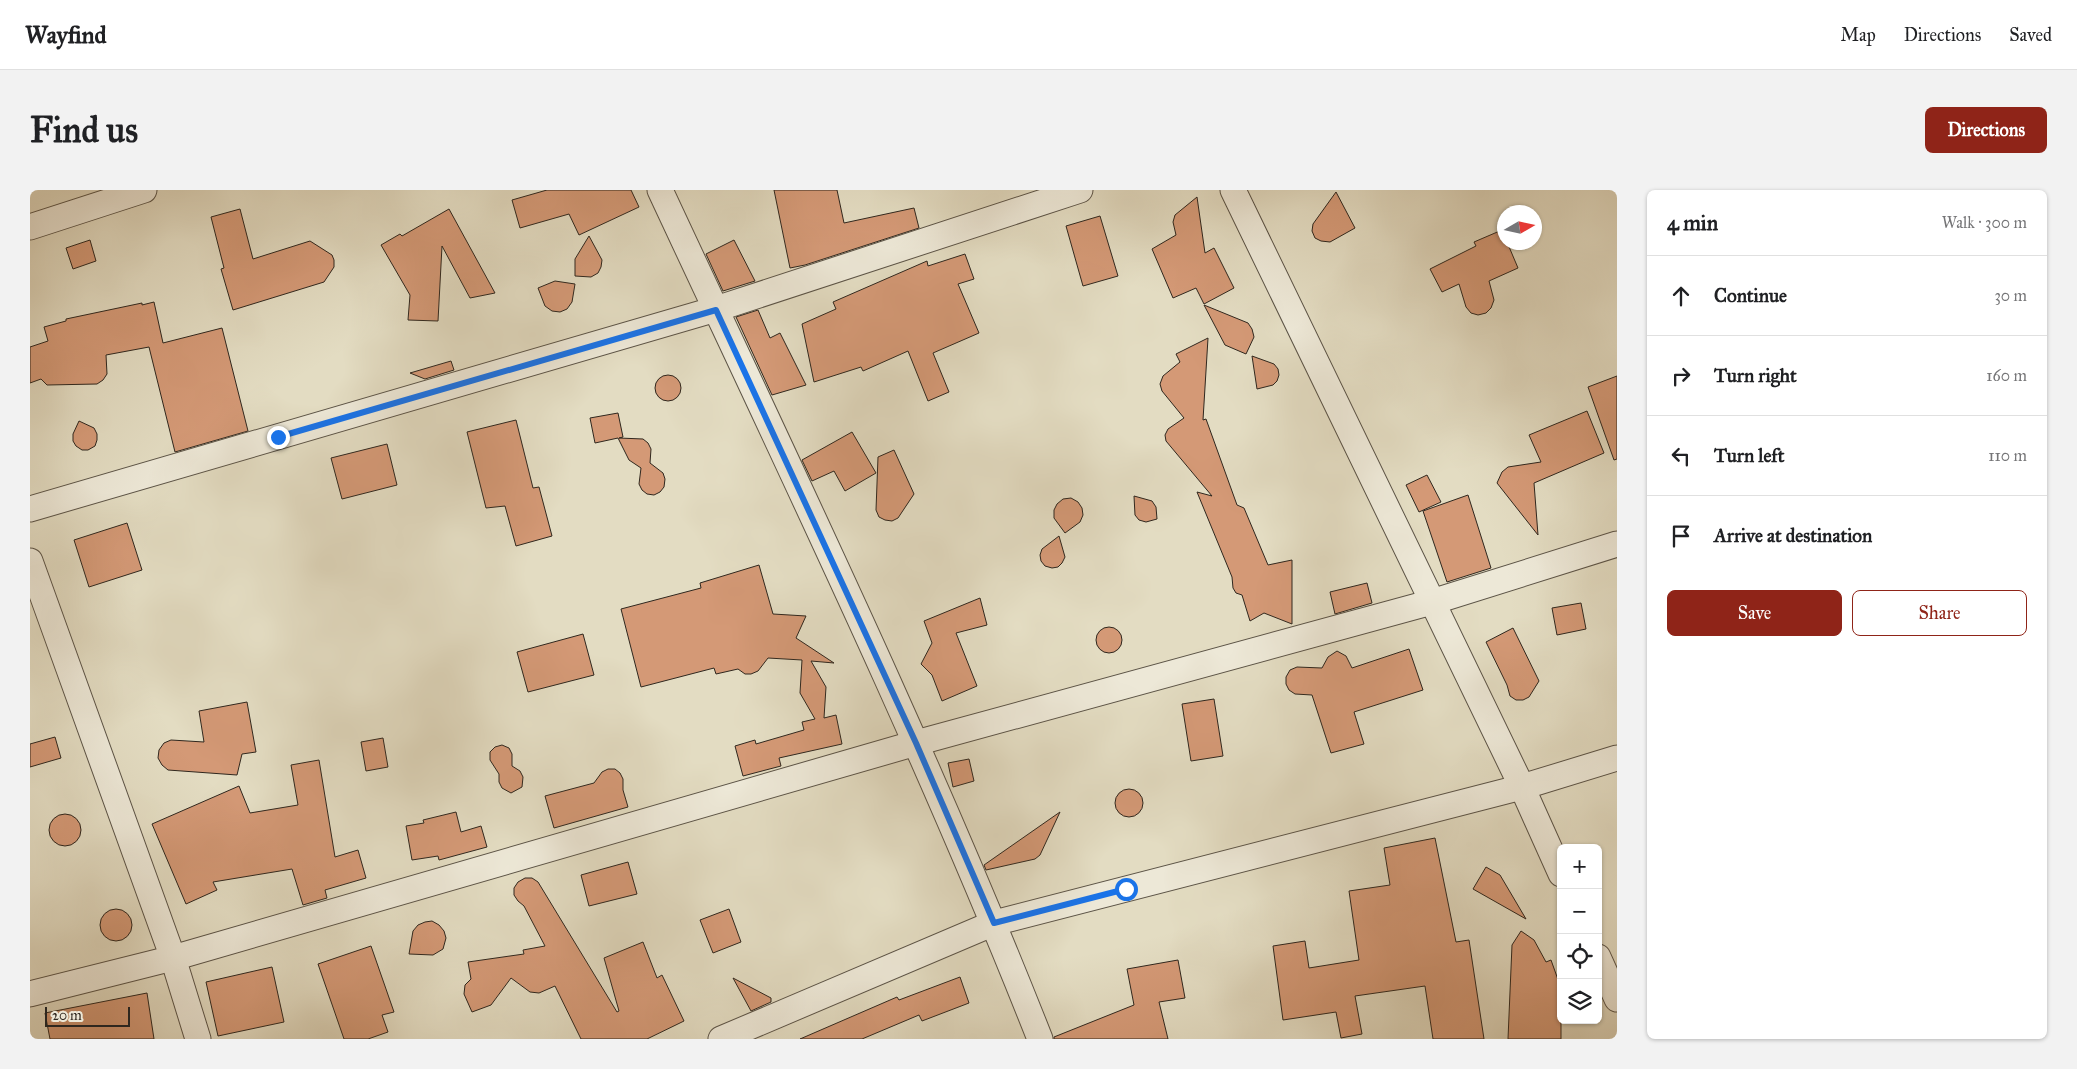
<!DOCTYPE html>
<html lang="en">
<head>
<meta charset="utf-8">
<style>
  body { margin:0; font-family:"IM FELL Great Primer",serif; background:#f2f2f2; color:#202124 }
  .controls { position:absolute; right:15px; bottom:15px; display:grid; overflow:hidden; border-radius:8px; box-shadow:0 1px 4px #0004 }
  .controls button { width:45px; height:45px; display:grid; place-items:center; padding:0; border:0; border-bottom:1px solid #e0e0e0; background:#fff; color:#202124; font:25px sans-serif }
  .compass { position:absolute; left:1467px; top:15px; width:45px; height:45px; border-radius:50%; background:#fff; box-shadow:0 1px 4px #0004; rotate:81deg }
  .scale { position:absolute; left:15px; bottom:12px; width:85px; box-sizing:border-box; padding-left:5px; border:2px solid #2f271e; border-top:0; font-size:14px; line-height:18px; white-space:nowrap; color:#2f271e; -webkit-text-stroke:4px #ede8d7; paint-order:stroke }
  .stop { position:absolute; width:15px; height:15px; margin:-11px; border:4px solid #1a73e8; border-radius:50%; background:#fff }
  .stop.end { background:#1a73e8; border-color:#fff; box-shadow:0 1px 5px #0008 }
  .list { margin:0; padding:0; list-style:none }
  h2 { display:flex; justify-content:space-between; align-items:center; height:65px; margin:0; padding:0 20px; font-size:21px }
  h2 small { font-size:16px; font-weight:400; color:#757577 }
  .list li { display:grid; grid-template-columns:32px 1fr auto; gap:15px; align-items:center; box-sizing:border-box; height:80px; padding:0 20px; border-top:1px solid #e0e0e0 }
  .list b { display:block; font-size:19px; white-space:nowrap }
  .list em { font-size:16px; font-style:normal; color:#757577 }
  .actions { display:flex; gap:10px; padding:15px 20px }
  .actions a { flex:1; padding:11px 0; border:1px solid #8f2418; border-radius:8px; text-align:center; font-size:18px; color:#8f2418 }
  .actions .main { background:#8f2418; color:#fff }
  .icon { flex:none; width:28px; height:28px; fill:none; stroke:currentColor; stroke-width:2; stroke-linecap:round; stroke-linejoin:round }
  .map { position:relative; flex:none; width:1587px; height:849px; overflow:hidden; border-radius:8px }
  header { display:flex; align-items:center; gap:30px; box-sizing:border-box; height:70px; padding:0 25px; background:#fff; border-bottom:1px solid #e0e0e0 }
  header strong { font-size:24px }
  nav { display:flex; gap:28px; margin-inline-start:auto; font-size:18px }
  .intro { display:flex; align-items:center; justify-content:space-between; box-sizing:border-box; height:120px; padding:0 30px }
  h1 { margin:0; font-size:35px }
  .button { padding:12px 22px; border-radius:8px; background:#8f2418; color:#fff; font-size:18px; font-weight:700 }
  main { display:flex; gap:30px; padding:0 30px }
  aside { flex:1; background:#fff; border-radius:8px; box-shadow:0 1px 4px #0004 }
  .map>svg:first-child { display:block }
  .building { fill:#d49976; stroke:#2f271e }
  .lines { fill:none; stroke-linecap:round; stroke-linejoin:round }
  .minor-casing { stroke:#5c5447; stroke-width:27 }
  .minor { stroke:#ede8d7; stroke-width:25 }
  .route { stroke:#1a73e8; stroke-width:6 }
</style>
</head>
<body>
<header>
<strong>Wayfind</strong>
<nav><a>Map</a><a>Directions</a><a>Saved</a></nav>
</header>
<div class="intro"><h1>Find us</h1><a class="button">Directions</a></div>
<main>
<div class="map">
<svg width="1587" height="849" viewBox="0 0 1587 849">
  <rect width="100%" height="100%" fill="#e3dcc2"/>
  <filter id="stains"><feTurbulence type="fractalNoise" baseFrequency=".004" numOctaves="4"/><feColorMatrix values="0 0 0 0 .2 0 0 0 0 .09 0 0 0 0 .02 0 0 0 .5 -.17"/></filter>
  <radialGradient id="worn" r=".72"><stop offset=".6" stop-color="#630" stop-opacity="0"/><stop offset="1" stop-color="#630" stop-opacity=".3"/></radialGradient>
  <g class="building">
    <polygon points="517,0 601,0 609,17 549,45 539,24 490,38 482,10"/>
    <polygon points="744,0 807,0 814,33 884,18 889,38 775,75 760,78"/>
    <polygon points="1306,2 1325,38 1300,52 1291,51 1285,48 1282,41 1283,34"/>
    <polygon points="1167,7 1175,63 1184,58 1204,98 1174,114 1166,98 1143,108 1122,59 1146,45 1143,32 1145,25"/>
    <polygon points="210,19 223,69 280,51 302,65 304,70 304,77 294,92 203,120 191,79 194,78 181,27"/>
    <polygon points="419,19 465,103 440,108 412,56 408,131 378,130 380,105 351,55 370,44 372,46"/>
    <polygon points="1070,26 1088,86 1053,96 1036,36"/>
    <polygon points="1472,40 1474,52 1477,52 1488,78 1459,91 1464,110 1461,118 1456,123 1448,125 1441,123 1436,117 1429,94 1412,102 1400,79 1446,56 1444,52"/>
    <polygon points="559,46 572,70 571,77 568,83 561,87 545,86 545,69"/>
    <polygon points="60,50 66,71 43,79 36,58"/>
    <polygon points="704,50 725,91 693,101 676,64"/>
    <polygon points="935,64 944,89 928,94 949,143 903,163 919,202 898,211 878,161 833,181 831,177 784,192 772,134 806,119 803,112 897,71 898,76"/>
    <polygon points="525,91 545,94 542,112 537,119 530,122 522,121 515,116 508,98"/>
    <polygon points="124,112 133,153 192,138 218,241 145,262 119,157 76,165 77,184 73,190 67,194 17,195 11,189 0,193 0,157 18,151 14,137 36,131 36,129 112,113 112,115"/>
    <polygon points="1174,115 1218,133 1222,139 1224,147 1216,164 1195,155"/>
    <polygon points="728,120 740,148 750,143 776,195 742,205 706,127"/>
    <polygon points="1178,148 1173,230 1176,229 1207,315 1214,318 1238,375 1262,370 1262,434 1234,423 1220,431 1212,405 1206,403 1203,398 1202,387 1167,302 1182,306 1136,251 1135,245 1138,239 1154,228 1132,201 1130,194 1133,186 1150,172 1146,164"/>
    <polygon points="1222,166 1244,174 1248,179 1249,185 1247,191 1243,195 1227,199"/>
    <polygon points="421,171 424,180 395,189 380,183"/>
    <circle cx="638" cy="198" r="13"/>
    <polygon points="1587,186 1587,269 1584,270 1558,197"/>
    <polygon points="1557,221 1574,263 1504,293 1508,345 1467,293 1472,282 1478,277 1511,272 1499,245"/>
    <polygon points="588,223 593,247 589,248 613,249 618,253 621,259 620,273 633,283 635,289 634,297 630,302 624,305 617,304 612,300 609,294 611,278 599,270 588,248 565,253 560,228"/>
    <polygon points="486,230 503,298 509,297 522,346 486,356 475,316 456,318 437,242"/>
    <polygon points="49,231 64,238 67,244 67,250 65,256 58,260 52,260 46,256 43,251 43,244"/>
    <polygon points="822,242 846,283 815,301 804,281 782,291 772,270"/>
    <polygon points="357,254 367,295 312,309 301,268"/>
    <polygon points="864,260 884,304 868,328 862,331 855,330 849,327 846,320 848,267"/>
    <polygon points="1397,285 1411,312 1389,322 1376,295"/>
    <polygon points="1438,305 1461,378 1417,392 1393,321"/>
    <polygon points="1104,306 1122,311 1126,317 1127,329 1116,332 1109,330 1105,325"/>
    <polygon points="1041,308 1048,312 1052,318 1053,325 1050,332 1035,343 1024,328 1024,320 1027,314 1033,309"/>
    <polygon points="97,333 112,380 59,397 44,350"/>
    <polygon points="1029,346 1035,367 1032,373 1028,377 1022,378 1015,376 1011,371 1010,365 1012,359"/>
    <polygon points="729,375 743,424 776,426 766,448 804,473 781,471 796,497 794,528 806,525 812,554 749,568 751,576 713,586 705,556 725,550 726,554 774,540 772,532 785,529 770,503 772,470 738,468 728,481 721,484 715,484 708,479 686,484 684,478 611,497 591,419 671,398 670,393"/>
    <polygon points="1337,393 1342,413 1305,424 1300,402"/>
    <polygon points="950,408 957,435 926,443 947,496 912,511 902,485 891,474 902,453 894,431"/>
    <polygon points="1551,413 1556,439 1527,445 1522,418"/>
    <circle cx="1079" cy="450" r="13"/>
    <polygon points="1483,438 1509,491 1499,507 1493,510 1486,510 1480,506 1477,495 1456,452"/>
    <polygon points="553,444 564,485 498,502 487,462"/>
    <polygon points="1379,459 1393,500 1324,522 1334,554 1301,563 1282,505 1265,504 1259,500 1256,494 1256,487 1260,480 1267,477 1292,478 1298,467 1307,461 1316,466 1322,478"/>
    <polygon points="1184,509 1193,566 1161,571 1152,514"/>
    <polygon points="217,512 226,562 212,564 207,585 138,580 132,575 128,568 129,560 134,553 141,550 174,552 169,521"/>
    <polygon points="25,547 31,568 0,577 0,554"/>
    <polygon points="353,548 358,577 336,581 331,552"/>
    <polygon points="472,555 479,558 482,564 482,576 490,581 493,587 492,597 481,603 472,598 469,592 469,584 460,570 460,562 465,557"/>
    <polygon points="939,569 944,591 923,597 918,573"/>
    <polygon points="289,570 305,667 328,660 336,688 295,700 297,708 273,715 262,679 183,692 187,700 156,714 122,634 209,596 220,623 268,615 261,575"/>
    <polygon points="578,579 585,579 590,583 593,589 593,600 598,617 524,638 515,606 564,593 572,582"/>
    <circle cx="1099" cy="613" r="14"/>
    <polygon points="426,622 431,642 451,636 457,657 409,670 408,666 382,670 376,636 394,633 393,630"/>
    <polygon points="1030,622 1010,665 1005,669 956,680 954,675"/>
    <circle cx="35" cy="640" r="16"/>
    <polygon points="1405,648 1426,752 1439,750 1454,849 1403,849 1395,796 1325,806 1332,844 1311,848 1306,822 1253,830 1243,756 1275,751 1279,778 1329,770 1319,701 1360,695 1354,658"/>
    <polygon points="598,672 607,704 559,716 551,685"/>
    <polygon points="1456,677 1470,685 1496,729 1443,699"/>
    <polygon points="495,688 502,688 508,692 587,822 589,821 574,768 613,752 627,788 632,785 654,831 617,849 551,849 525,796 509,803 500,802 481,788 461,815 442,822 434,804 435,795 441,789 438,772 494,764 493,760 515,756 494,716 488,711 484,705 484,698 488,692"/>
    <polygon points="699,719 711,752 683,763 670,730"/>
    <circle cx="86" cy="735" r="16"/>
    <polygon points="402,731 409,735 414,741 416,748 413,759 403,765 379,764 383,741 388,735 395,732"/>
    <polygon points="1491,741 1504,750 1516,772 1521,770 1531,798 1531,849 1478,849 1482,755"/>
    <polygon points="341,756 364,822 352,825 358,842 338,849 314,849 288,774"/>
    <polygon points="1148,770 1155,808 1129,812 1138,849 1024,849 1024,847 1104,815 1097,779"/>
    <polygon points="242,777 254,832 188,846 176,792"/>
    <polygon points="930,787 939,813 892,831 889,825 832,849 770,849 867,807 869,810"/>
    <polygon points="703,788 741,808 741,812 721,821"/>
    <polygon points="117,803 124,849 20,849 15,823"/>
  </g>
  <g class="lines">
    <g class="minor-casing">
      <g id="minor">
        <path d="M630,0C761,281 896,560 1010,849"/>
        <polyline points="1203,0 1492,597 1531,684"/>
        <polyline points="0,37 114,0"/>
        <polyline points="0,319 686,119 1050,0"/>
        <polyline points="0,371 143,768 168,849"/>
        <polyline points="1568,767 1587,809"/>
        <polyline points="0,804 143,768 886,553 1402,412 1587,354"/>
        <polyline points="691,849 964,733 1492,597 1587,568"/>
      </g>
    </g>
    <use href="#minor" class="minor"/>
  </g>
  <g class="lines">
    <polyline class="route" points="248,247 686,120 886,553 964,733 1096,699"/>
  </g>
  <rect width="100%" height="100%" filter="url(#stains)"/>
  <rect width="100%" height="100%" fill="url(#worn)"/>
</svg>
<div class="controls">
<button>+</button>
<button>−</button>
<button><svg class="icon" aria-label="locate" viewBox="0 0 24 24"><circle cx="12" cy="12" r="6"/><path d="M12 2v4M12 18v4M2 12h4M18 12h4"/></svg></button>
<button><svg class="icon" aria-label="layers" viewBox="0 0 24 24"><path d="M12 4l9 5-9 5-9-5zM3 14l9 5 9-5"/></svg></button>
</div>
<svg class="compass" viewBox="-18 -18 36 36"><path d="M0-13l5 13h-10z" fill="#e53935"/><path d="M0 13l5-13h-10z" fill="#757577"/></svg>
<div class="scale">20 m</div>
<div class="stop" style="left:1096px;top:699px"></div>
<div class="stop end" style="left:248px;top:247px"></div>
</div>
<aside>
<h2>4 min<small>Walk · 300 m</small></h2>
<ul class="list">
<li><svg class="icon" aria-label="ahead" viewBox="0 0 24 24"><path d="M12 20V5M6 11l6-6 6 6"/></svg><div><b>Continue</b></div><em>30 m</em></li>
<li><svg class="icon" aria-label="right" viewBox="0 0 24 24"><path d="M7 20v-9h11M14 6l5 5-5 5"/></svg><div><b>Turn right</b></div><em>160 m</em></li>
<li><svg class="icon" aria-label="left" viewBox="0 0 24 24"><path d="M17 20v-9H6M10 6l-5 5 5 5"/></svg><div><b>Turn left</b></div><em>110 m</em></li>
<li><svg class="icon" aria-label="arrive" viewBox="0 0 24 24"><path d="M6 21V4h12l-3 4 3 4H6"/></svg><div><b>Arrive at destination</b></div></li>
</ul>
<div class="actions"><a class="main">Save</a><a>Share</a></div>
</aside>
</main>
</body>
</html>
